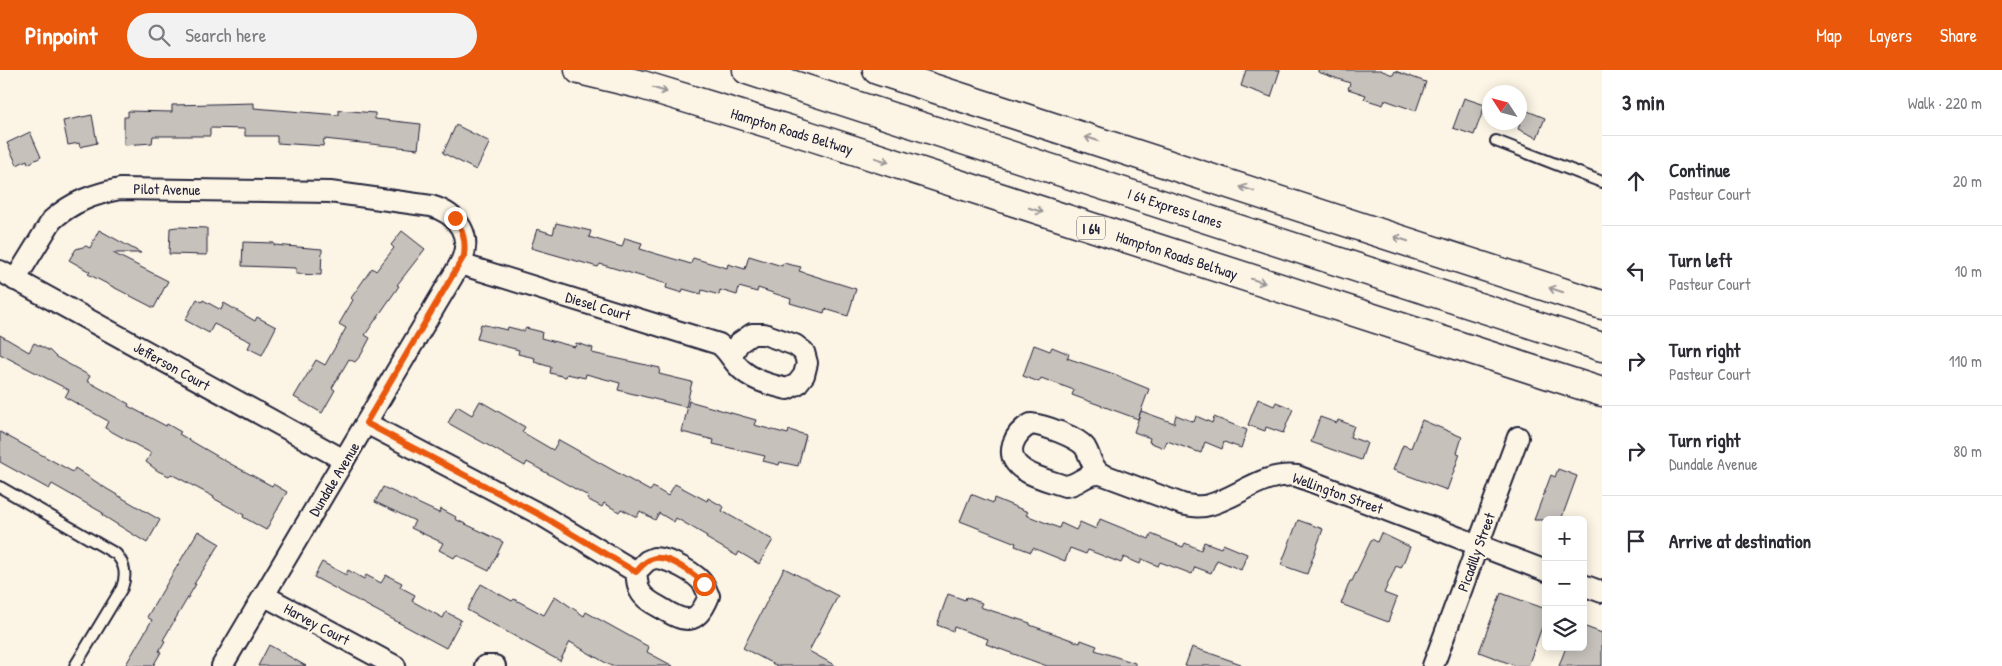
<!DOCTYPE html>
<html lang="en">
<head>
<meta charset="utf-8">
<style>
  body { margin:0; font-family:"Patrick Hand",sans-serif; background:#f2f2f3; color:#2b2b33 }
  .controls { position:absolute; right:15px; bottom:15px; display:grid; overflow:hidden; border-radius:8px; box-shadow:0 2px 12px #0003 }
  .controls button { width:45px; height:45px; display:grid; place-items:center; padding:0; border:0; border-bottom:1px solid #e1e1e2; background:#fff; color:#2b2b33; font:25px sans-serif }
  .compass { position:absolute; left:1482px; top:15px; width:45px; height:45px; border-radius:50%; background:#fff; box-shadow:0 2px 12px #0003; rotate:306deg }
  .stop { position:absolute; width:15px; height:15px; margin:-11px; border:4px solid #ea580c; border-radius:50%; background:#fff }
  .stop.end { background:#ea580c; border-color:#fff; box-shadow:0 1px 5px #0008 }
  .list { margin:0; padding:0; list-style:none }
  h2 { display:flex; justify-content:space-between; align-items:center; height:65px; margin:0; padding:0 20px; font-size:21px }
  h2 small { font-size:16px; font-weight:400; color:#7c7c81 }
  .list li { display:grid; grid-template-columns:32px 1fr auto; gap:15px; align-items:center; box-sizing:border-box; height:90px; padding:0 20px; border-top:1px solid #e1e1e2 }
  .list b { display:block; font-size:19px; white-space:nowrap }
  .list p { margin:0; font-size:16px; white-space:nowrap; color:#7c7c81 }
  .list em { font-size:16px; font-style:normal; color:#7c7c81 }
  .icon { flex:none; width:28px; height:28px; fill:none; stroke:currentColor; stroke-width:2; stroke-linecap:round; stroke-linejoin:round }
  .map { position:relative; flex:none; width:1602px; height:596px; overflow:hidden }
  header { display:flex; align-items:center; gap:30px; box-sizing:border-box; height:70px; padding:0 25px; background:#ea580c; color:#fff }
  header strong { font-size:24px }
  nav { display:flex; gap:28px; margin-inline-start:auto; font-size:18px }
  .search { width:350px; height:45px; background:#f2f2f3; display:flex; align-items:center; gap:12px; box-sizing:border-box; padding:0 18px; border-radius:28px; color:#7c7c81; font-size:19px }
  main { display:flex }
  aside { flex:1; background:#fff }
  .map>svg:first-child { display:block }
  .building { fill:#c6c1bb; stroke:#22223b }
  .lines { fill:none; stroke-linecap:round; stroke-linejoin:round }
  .lane-casing { stroke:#22223b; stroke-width:14 }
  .street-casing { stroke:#22223b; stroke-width:24 }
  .highway-casing { stroke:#22223b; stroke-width:31 }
  .lane { stroke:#fcf5e5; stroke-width:10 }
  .street { stroke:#fcf5e5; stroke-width:20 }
  .highway { stroke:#fcf5e5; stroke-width:28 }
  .oneway { stroke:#9a9698 }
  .route { stroke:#ea580c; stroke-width:6 }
  .labels { text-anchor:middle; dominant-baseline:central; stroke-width:4.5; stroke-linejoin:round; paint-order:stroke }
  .shield { fill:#fcf5e5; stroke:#63616e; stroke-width:1 }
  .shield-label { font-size:14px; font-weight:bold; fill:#22223b }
  .street-label { font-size:15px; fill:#22223b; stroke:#fcf5e5 }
</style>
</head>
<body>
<header>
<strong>Pinpoint</strong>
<div class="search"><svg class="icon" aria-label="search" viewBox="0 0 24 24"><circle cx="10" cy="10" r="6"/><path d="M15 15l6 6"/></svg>Search here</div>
<nav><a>Map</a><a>Layers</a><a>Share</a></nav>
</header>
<main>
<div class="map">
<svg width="1602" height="596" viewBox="0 0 1602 596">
  <rect width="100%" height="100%" fill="#fcf5e5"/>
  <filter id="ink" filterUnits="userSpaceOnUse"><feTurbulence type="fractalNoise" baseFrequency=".02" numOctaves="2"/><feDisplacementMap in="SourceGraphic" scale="10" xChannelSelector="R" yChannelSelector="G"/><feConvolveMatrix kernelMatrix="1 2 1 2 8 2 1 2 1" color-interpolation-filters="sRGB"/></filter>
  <g filter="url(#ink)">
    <g class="building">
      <polygon points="1246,0 1280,0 1271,27 1241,16"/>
      <polygon points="1318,0 1380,0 1393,5 1395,1 1426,12 1416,41 1385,30 1383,35 1364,29 1366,25 1348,19 1350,13 1318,2"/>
      <polygon points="1464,28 1485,35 1474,65 1453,58"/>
      <polygon points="254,33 254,38 339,45 339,40 375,43 375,49 421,54 418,79 324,69 323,76 277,73 277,66 245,66 245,59 210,58 210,66 153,66 152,73 124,75 124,47 128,47 128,41 172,42 172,35"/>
      <polygon points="1520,38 1545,48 1537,68 1518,59 1520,54"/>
      <polygon points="92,45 97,73 80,77 79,73 68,75 63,51"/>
      <polygon points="456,55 490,72 476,100 443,83"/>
      <polygon points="30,62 41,87 28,94 27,90 17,95 7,73"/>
      <polygon points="556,153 591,161 589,167 622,177 625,168 642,173 640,179 691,194 693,188 727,198 728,194 745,199 749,186 782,196 783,193 801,197 799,201 856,219 848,246 825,239 824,243 790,233 791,229 758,218 757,222 739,217 737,225 720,220 719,225 702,220 701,224 683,219 682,223 666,218 667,214 600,194 598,197 531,178 537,159 553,164"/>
      <polygon points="177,157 207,158 207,185 169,184 170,158"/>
      <polygon points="99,160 141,183 113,183 168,211 154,238 88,204 90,202 69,190 76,179 86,176 90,178"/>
      <polygon points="402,161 425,179 397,215 399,216 365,265 370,268 361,285 355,292 349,289 332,318 335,320 322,343 294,327 316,290 325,295 346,258 339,254 353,230 351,228 372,198 376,201 394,178 391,175"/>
      <polygon points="243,172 274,173 274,175 322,179 321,205 296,204 296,198 242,196"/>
      <polygon points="197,229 202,232 203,230 221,240 224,233 255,251 257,247 276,257 262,285 248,278 251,272 214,254 209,263 185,250"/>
      <polygon points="481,254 507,260 508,257 524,261 526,258 542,262 541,268 575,277 576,273 593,278 592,283 660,298 659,304 692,312 686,337 618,320 620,313 586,304 585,308 567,304 566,307 550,303 551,297 534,292 535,288 518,284 519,280 477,269"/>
      <polygon points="0,265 29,282 34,273 50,281 56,287 90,306 87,311 129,334 128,336 166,356 167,354 181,362 179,364 229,393 272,416 273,414 287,422 266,460 243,447 244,445 213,428 214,427 171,404 169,406 158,401 146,392 151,383 105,358 108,351 65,327 69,320 0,284"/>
      <polygon points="1034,275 1050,281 1052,277 1069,284 1067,288 1117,305 1117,306 1149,319 1138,349 1072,325 1074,320 1041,308 1039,312 1023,306"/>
      <polygon points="1258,329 1274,336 1276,332 1293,339 1283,363 1266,357 1265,361 1248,355"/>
      <polygon points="480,331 525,357 522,362 553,380 559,370 650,421 653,417 668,426 675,414 707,431 708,428 724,437 722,441 773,470 759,494 739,482 737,486 706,468 707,466 676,448 674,452 659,443 655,450 640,441 637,447 621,439 619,442 604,433 602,437 587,429 588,426 527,392 525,396 448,353 457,336 472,345"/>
      <polygon points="689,331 756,350 754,355 788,364 789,360 806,365 798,396 780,392 779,395 763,391 765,386 713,374 714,370 682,362"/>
      <polygon points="1141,341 1174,353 1176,345 1194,352 1196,346 1212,353 1214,347 1247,360 1241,378 1224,372 1222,379 1205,372 1201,383 1167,371 1164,378 1149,372 1150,368 1134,362"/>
      <polygon points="1320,347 1337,353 1338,350 1354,356 1350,367 1367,373 1361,390 1311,372"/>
      <polygon points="1422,350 1462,367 1457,383 1460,384 1447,420 1393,400 1403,375 1411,378"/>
      <polygon points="0,362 73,402 75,398 107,419 160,450 147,473 102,445 103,443 52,414 49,419 0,392"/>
      <polygon points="1558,399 1577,406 1561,450 1534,450 1551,405 1555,407"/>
      <polygon points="383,417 439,443 441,439 456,447 455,449 503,472 489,501 456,485 454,488 439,480 443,473 411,458 415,451 375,432"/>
      <polygon points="971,424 993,433 994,428 1028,442 1026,445 1059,458 1061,453 1076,460 1080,452 1096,459 1100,449 1149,469 1151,464 1183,477 1185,473 1201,480 1204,472 1221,478 1223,474 1247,484 1241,500 1217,490 1211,503 1195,497 1192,504 1160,492 1158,496 1142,489 1140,494 1124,487 1121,493 1088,480 1086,484 1070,478 1065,491 1033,478 1031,482 1015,476 1016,473 960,451"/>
      <polygon points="1298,450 1323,459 1307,504 1281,495"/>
      <polygon points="198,461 220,474 194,514 196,514 163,570 165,571 159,581 161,582 153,596 125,596 152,550 147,547"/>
      <polygon points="1381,463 1410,477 1401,498 1396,496 1384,523 1397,528 1388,552 1341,534 1350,511 1352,511 1372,469 1377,472"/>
      <polygon points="322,492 346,505 348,500 364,509 366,505 381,513 386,505 402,513 400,517 415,525 412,531 443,548 446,542 461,550 446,578 314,507"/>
      <polygon points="784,498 838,526 809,581 836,596 777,596 743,578"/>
      <polygon points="481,514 512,531 514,529 544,545 555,526 584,546 586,542 649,577 647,582 673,596 611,596 570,572 560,591 467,540"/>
      <polygon points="1501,523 1546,539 1546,546 1528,596 1516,596 1479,582"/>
      <polygon points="948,524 965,530 966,527 982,533 980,537 1030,553 1030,555 1080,573 1081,570 1097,576 1095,580 1135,593 1135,596 1047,596 986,574 988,569 954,557 953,561 937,555"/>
      <polygon points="1583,556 1602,563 1602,596 1559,596 1566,577 1583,577"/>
      <polygon points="269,575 306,596 258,596"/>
      <polygon points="1192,577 1241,594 1240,596 1185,596"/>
    </g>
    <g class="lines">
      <g class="lane-casing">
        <g id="lane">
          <polyline points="1496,71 1602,112"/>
          <path d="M0,417L116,484C125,494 127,504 122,518L75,596"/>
        </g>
      </g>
      <g class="street-casing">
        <g id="street">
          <path d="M460,194L719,274C727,280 730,287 737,295C750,310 768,314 787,319L797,314L804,305L807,293L804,282L795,275L764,264H752L739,273L731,286"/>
          <polyline points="0,201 344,390"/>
          <path d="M15,210L52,150C72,132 94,124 120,119L330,122L431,136C458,144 474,166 460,194L222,596"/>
          <polyline points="366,353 543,446 636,502"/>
          <path d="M1031,354C1044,355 1077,367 1085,377C1091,387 1091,397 1101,404C1082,404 1080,415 1065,416C1045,409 1005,402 1013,374C1016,365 1023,358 1031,354Z"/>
          <path d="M1101,404L1182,434C1191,436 1200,438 1209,435C1241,426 1262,402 1297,406L1546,501"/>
          <path d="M654,488C668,488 697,503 704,515C706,518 707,523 709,526C697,556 685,553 661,538C654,534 644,529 640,521C637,516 637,507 636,502L647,491Z"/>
          <polyline points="1583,515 1602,522"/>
          <polyline points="265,526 395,596"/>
          <polyline points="485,596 495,596"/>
          <polyline points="1433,596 1518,367"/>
        </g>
      </g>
      <g class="highway-casing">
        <g id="highway">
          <polyline points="579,0 642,15 807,65 1602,322"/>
          <polyline points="747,0 1602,277"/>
          <polyline points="877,0 1602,235"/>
        </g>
      </g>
      <use href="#lane" class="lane"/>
      <use href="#street" class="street"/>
      <use href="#highway" class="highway"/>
    </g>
    <defs><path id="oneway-shaft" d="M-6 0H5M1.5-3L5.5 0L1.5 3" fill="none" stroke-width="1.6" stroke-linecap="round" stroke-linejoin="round" transform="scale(1.25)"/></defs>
    <g class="oneway">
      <use href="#oneway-shaft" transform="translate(660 20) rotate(17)"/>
      <use href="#oneway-shaft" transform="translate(1092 69) rotate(-162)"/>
      <use href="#oneway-shaft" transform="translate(882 90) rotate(18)"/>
      <use href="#oneway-shaft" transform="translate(1247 119) rotate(-162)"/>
      <use href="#oneway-shaft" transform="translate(1036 140) rotate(18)"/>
      <use href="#oneway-shaft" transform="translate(1401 169) rotate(-162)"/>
      <use href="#oneway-shaft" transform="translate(1258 211) rotate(18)"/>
      <use href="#oneway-shaft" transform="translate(1556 220) rotate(-162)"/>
    </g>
  </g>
  <g class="lines" filter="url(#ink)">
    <path class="route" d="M455,148C463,161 466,170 464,186L366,353L542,446L636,502C642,496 647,489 655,488C669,486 695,504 704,514"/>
  </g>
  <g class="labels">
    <rect class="shield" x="1077" y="146.5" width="28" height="23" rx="4"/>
    <g class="shield-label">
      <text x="1091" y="158">I 64</text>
    </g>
    <g class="street-label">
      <text transform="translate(792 61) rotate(17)">Hampton Roads Beltway</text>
      <text transform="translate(167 119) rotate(1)">Pilot Avenue</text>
      <text transform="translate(1175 138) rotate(18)">I 64 Express Lanes</text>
      <text transform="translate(1177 185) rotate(18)">Hampton Roads Beltway</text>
      <text transform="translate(598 236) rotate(17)">Diesel Court</text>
      <text transform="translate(172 296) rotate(29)">Jefferson Court</text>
      <text transform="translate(334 409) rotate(-59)">Dundale Avenue</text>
      <text transform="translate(1338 423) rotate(20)">Wellington Street</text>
      <text transform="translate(1476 482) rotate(-70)">Picadilly Street</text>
      <text transform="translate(317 554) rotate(28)">Harvey Court</text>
    </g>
  </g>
</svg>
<div class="controls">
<button>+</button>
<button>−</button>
<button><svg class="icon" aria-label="layers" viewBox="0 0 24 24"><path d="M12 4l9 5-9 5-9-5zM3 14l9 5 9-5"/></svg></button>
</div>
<svg class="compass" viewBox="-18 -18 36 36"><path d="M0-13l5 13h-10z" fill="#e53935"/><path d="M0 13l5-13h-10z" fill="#7c7c81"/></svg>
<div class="stop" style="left:704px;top:514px"></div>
<div class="stop end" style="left:455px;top:148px"></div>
</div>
<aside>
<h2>3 min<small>Walk · 220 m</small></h2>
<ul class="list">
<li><svg class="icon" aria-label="ahead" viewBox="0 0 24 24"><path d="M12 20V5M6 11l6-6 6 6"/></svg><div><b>Continue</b><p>Pasteur Court</p></div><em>20 m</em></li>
<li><svg class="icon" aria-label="left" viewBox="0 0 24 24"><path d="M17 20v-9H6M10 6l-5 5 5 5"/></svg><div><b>Turn left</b><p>Pasteur Court</p></div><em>10 m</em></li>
<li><svg class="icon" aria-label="right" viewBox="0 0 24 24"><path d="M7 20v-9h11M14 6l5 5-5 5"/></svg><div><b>Turn right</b><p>Pasteur Court</p></div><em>110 m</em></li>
<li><svg class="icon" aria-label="right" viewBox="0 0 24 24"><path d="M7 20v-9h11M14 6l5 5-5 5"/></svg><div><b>Turn right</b><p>Dundale Avenue</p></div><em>80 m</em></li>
<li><svg class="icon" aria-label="arrive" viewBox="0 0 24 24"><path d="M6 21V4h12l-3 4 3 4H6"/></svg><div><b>Arrive at destination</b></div></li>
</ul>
</aside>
</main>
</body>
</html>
